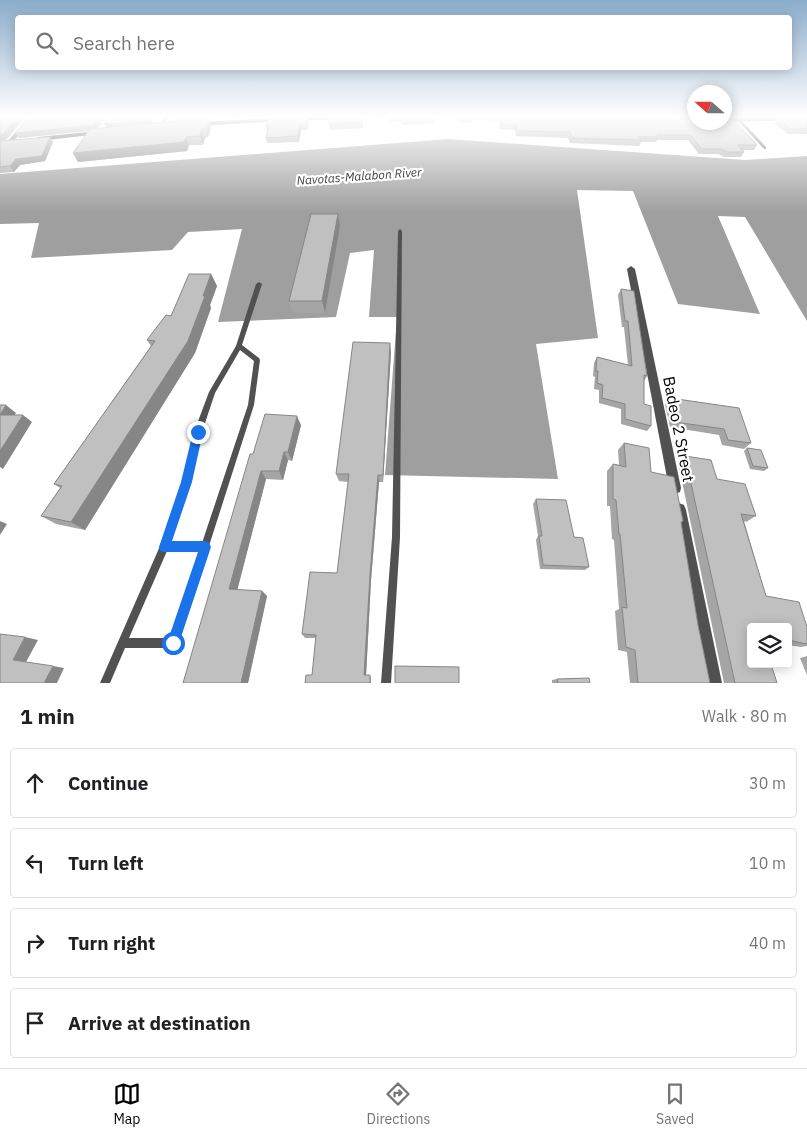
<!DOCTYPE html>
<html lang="en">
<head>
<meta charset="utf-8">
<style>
  body { margin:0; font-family:"IBM Plex Sans",sans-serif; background:#f2f2f2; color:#202124 }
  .controls { position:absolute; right:15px; bottom:15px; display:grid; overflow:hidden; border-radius:5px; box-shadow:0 2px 12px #0003 }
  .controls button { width:45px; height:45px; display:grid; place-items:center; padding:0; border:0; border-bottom:1px solid #e0e0e0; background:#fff; color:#202124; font:25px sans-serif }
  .compass { position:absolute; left:687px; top:85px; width:45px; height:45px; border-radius:50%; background:#fff; box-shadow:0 2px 12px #0003; rotate:291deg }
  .stop { position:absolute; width:15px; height:15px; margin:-11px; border:4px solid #1a73e8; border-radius:50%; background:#fff }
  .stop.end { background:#1a73e8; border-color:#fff; box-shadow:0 1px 5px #0008 }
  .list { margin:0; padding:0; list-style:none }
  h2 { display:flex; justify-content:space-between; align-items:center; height:65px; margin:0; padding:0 20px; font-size:21px }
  h2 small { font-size:16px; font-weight:400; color:#757577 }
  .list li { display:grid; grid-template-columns:32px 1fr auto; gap:15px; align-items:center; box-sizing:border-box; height:70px; margin:0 10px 10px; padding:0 10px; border:1px solid #e0e0e0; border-radius:5px }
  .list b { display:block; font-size:19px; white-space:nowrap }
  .list em { font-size:16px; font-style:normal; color:#757577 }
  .icon { flex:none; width:28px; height:28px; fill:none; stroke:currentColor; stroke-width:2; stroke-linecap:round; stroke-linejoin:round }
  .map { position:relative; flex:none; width:807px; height:683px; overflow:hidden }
  .search { position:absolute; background:#fff; box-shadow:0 2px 12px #0003; left:15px; right:15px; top:15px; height:55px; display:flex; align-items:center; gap:12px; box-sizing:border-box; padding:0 18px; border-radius:5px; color:#757577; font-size:19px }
  .sheet { height:385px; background:#fff }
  nav { display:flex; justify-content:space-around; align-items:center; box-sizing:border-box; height:70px; border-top:1px solid #e0e0e0; background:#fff; font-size:14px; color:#757577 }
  nav a { display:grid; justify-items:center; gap:2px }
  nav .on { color:#000 }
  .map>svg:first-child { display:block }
  .water { fill:#9f9f9f }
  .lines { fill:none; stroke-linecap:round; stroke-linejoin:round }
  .service { fill:#515151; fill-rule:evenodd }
  .minor { fill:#515151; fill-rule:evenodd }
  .secondary { fill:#1e1e1e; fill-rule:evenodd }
  .wall { fill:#a5a5a5 }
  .shaded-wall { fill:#868686 }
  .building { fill:#c0c0c0; stroke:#868686 }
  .route { fill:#1a73e8 }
  .labels { text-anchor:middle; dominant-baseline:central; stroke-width:4.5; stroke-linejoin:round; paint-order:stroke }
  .far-water-label { font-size:12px; font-style:italic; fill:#404040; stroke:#fff }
  .near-street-label { font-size:16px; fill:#000; stroke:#fff }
</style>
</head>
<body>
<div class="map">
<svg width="807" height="683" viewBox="0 0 807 683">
  <rect width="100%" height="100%" fill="#fff"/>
  <polygon class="water" points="448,139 745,160 807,156 807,321 745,217 718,216 760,314 678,304 633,191 577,190 598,338 536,344 558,479 385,475 397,317 369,317 374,250 350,253 336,317 218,322 242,229 188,232 172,250 31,258 39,223 0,224 0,174"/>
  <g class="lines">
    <g class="service">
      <polygon points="165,116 169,116 162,127 160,127 159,126"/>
      <polygon points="738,119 740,119 766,147 766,149 764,149 738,121"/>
      <polygon points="400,229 402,231 400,537 391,683 381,683 392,537 398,231"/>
      <path d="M259,282L262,284L242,345L259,358L260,360L254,405L178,643L176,646L173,648H125L110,683H100L160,546L182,483L194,432L209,392L236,346L256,284ZM240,350L254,361L248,405L202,543H170L190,483L202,432L215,393ZM167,551H199L170,638H129Z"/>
    </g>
    <g class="minor">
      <polygon points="29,116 35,116 12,143 8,143 8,141"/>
      <polygon points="631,266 635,269 681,488 680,492 675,494 670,492 669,488 627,269"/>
      <polygon points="679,503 684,505 686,510 722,683 706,683 672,510 674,505"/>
    </g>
    <g class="secondary">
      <polygon points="325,116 377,116 374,118 295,121 292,119 295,117"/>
      <polygon points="807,116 807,120 724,122 724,118"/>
      <polygon points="280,118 283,120 282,121 197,126 194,124 197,122"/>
      <polygon points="98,131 100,132 100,134 38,141 35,139 38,137"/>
    </g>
  </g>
  <g class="wall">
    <polygon points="29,116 107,116 97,129 106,128 154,116 152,123 176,121 174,116 248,116 209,119 211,127 208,137 205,138 203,145 189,145 187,151 78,162 73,153 89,131 19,138"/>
    <polygon points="362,116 363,128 330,130 329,124"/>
    <polygon points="389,116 620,116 725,118 757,145 754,150 743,150 744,152 741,157 724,157 718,154 699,154 688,140 657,140 656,142 641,142 639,146 570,143 568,138 516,136 515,130 500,129 499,121 473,120 473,123 458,122 458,118 435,119 435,123 402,125 402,122 390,122"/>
    <polygon points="807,117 807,134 788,134 774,123 777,118"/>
    <polygon points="308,123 307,130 301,130 299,142 267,143 266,138 267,132 266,126"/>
    <polygon points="0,141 53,142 45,161 20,165 14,172 0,173"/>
    <polygon points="338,214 340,226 325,313 293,313 289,301"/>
    <polygon points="211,274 217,286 210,305 211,308 195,353 85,530 56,524 41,516 60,488 54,484 151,346 147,340"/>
    <polygon points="621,289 647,376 644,381 644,404 651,426 647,431 621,424 621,409 599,403 599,390 594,389 595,377 593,376 594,363 597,357 628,365 624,327 622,327 618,295"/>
    <polygon points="391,352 383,482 379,482 371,580 366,675 371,677 371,683 305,683 312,675 316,638 305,638 302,634 337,573 348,482 339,481 336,474"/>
    <polygon points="670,398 751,443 744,449 722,445 719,435 670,427 665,404"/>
    <polygon points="301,425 292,461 288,460 283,480 266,479 237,590 262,591 267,596 248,683 183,683 253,454"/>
    <polygon points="624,443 651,472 683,521 681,522 698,625 710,683 630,683 627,652 618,650 615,611 619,609 614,540 612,539 610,506 607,506 607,471 613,464 619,465 618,450"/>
    <polygon points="747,448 768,468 764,471 750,469 744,451"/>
    <polygon points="685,456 717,479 756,516 746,522 744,521 766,596 807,627 807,646 801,647 788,645 788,627 751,627 777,683 724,683 678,462"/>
    <polygon points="536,499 574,537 589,567 585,570 540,569 536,540 538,536 533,504"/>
    <polygon points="807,656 807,675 800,658"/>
    <polygon points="557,679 590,683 552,683 552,680"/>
  </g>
  <g class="shaded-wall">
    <polygon points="19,116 27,116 7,139 0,141 0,134"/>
    <polygon points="100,116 107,116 96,130 19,138 15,133"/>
    <polygon points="150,116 154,116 151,125 107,129 104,124"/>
    <polygon points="307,117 308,123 307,130 306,124"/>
    <polygon points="208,118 211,127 208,137 205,129"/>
    <polygon points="300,124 301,130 299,142 298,136"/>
    <polygon points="202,129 205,138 203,145 200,136"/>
    <polygon points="50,137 53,142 45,161 20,165 14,172 10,166 16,159"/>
    <polygon points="186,137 189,145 187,151 78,162 73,153"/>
    <polygon points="338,214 340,226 325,313 322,301"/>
    <polygon points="211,274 217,286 210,305 211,308 195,353 85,530 71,522 203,296"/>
    <polygon points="390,343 391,352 383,482 383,475"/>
    <polygon points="6,405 16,413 10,422 0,415"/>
    <polygon points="23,415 32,422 3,469 0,467 0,451"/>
    <polygon points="297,416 301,425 292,461 288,452"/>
    <polygon points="284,452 288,460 283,480 279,471"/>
    <polygon points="261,471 266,479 236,595 229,589"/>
    <polygon points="378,475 379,482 371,580 366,677 364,675 370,575"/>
    <polygon points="0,521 7,524 0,535"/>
    <polygon points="262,591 267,596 248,683 241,683"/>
    <polygon points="25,637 38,640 26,662 13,660"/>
    <polygon points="53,666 64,668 57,683 44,683"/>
  </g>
  <g class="building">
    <polygon points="0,116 19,116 3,134 0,134"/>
    <polygon points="29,116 100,116 93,125 15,133"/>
    <polygon points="110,116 150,116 149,119 104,124"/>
    <polygon points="329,116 362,116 363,122 329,124"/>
    <polygon points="390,116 435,116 435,118 402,120 402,117 390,117"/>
    <polygon points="459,116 474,116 474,118 459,117"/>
    <polygon points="496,116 620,116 694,118 694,122 724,122 724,116 726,116 725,118 733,119 757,145 738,145 744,152 727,152 721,149 702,149 690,135 657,135 658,137 639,137 642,140 572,138 570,132 517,131 516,125 501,124 500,116"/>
    <polygon points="307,117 306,124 300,124 298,136 266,138 269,126 266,126 268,119"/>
    <polygon points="807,117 807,129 791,129 777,118"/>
    <polygon points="208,118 205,129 202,129 200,136 186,137 184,142 73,153 90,129"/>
    <polygon points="50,137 42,156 16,159 10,166 0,167 0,141"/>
    <polygon points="311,214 338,214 322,301 289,301"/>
    <polygon points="189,274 211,274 203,296 205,296 188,341 71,522 41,516 62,486 54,484 155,341 147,340 166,315 171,316"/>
    <polygon points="621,289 634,291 647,376 644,375 644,404 651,406 651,426 625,419 625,404 602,398 603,385 597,383 598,371 596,371 597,357 632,366 628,321 625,321"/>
    <polygon points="353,342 390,343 383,475 378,475 370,575 364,675 370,675 370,683 305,683 306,675 312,675 316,635 302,634 310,572 337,573 349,474 336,474"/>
    <polygon points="670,398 739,408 751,443 728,440 724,429 675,422"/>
    <polygon points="0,405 6,405 0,415"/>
    <polygon points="265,414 297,416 288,452 284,452 279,471 261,471 229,589 262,591 241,683 183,683 250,454 253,454"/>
    <polygon points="0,415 23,415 0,451"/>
    <polygon points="624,443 649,448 651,472 674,477 683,521 681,522 698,625 710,683 638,683 635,650 626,647 622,607 627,608 620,534 619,534 616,500 613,499 613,464 626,467"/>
    <polygon points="747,448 761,450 768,468 753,466"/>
    <polygon points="685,456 711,460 717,479 745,484 756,516 741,514 766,596 799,602 807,627 807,644 788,640 788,627 751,627 751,664 771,664 777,683 735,683"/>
    <polygon points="536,499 566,500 574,537 583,538 589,567 543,565 539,536 542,536"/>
    <polygon points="0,634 25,637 13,660 53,666 44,683 0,683"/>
    <polygon points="395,666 459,667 459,683 395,683"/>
    <polygon points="589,678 590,683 558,683 557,679"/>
  </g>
  <linearGradient id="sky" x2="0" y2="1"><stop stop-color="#8baccb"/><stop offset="0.55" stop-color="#fff"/><stop offset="1" stop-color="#fff" stop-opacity="0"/></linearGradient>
  <rect width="807" height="212" fill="url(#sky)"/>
  <polygon class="route" points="198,427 203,432 192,482 172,541 205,541 209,543 211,547 179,643 177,647 173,649 169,647 167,643 198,552 164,552 160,551 159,547 181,482 193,432"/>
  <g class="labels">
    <g class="far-water-label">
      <text transform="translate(359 176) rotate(-4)">Navotas-Malabon River</text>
    </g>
    <g class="near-street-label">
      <text transform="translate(679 429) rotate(79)">Badeo 2 Street</text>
    </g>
  </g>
</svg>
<div class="controls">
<button><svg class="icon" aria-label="layers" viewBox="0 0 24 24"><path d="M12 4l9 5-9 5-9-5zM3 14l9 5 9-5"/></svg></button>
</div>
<svg class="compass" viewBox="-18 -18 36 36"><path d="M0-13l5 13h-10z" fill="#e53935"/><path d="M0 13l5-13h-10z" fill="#757577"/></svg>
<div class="stop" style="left:173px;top:643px"></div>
<div class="stop end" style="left:198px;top:432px"></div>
<div class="search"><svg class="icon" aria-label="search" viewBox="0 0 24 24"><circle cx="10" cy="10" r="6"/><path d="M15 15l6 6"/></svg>Search here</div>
</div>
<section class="sheet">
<h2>1 min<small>Walk · 80 m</small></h2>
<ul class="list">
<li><svg class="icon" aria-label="ahead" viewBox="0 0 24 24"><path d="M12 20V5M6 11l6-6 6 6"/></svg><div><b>Continue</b></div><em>30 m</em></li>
<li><svg class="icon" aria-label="left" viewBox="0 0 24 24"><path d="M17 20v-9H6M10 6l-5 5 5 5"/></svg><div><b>Turn left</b></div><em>10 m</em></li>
<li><svg class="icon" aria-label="right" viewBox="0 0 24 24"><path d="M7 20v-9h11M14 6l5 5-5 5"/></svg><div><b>Turn right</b></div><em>40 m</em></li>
<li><svg class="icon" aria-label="arrive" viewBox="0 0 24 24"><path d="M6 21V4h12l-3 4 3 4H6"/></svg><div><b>Arrive at destination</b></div></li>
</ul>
</section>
<nav>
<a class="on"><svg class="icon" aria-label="map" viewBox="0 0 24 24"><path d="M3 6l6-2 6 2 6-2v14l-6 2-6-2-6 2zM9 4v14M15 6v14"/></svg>Map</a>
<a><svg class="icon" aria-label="directions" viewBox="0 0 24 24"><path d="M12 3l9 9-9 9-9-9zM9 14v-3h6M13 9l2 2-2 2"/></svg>Directions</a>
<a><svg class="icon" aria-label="saved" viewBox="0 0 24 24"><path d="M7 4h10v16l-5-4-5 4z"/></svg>Saved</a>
</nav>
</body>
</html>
